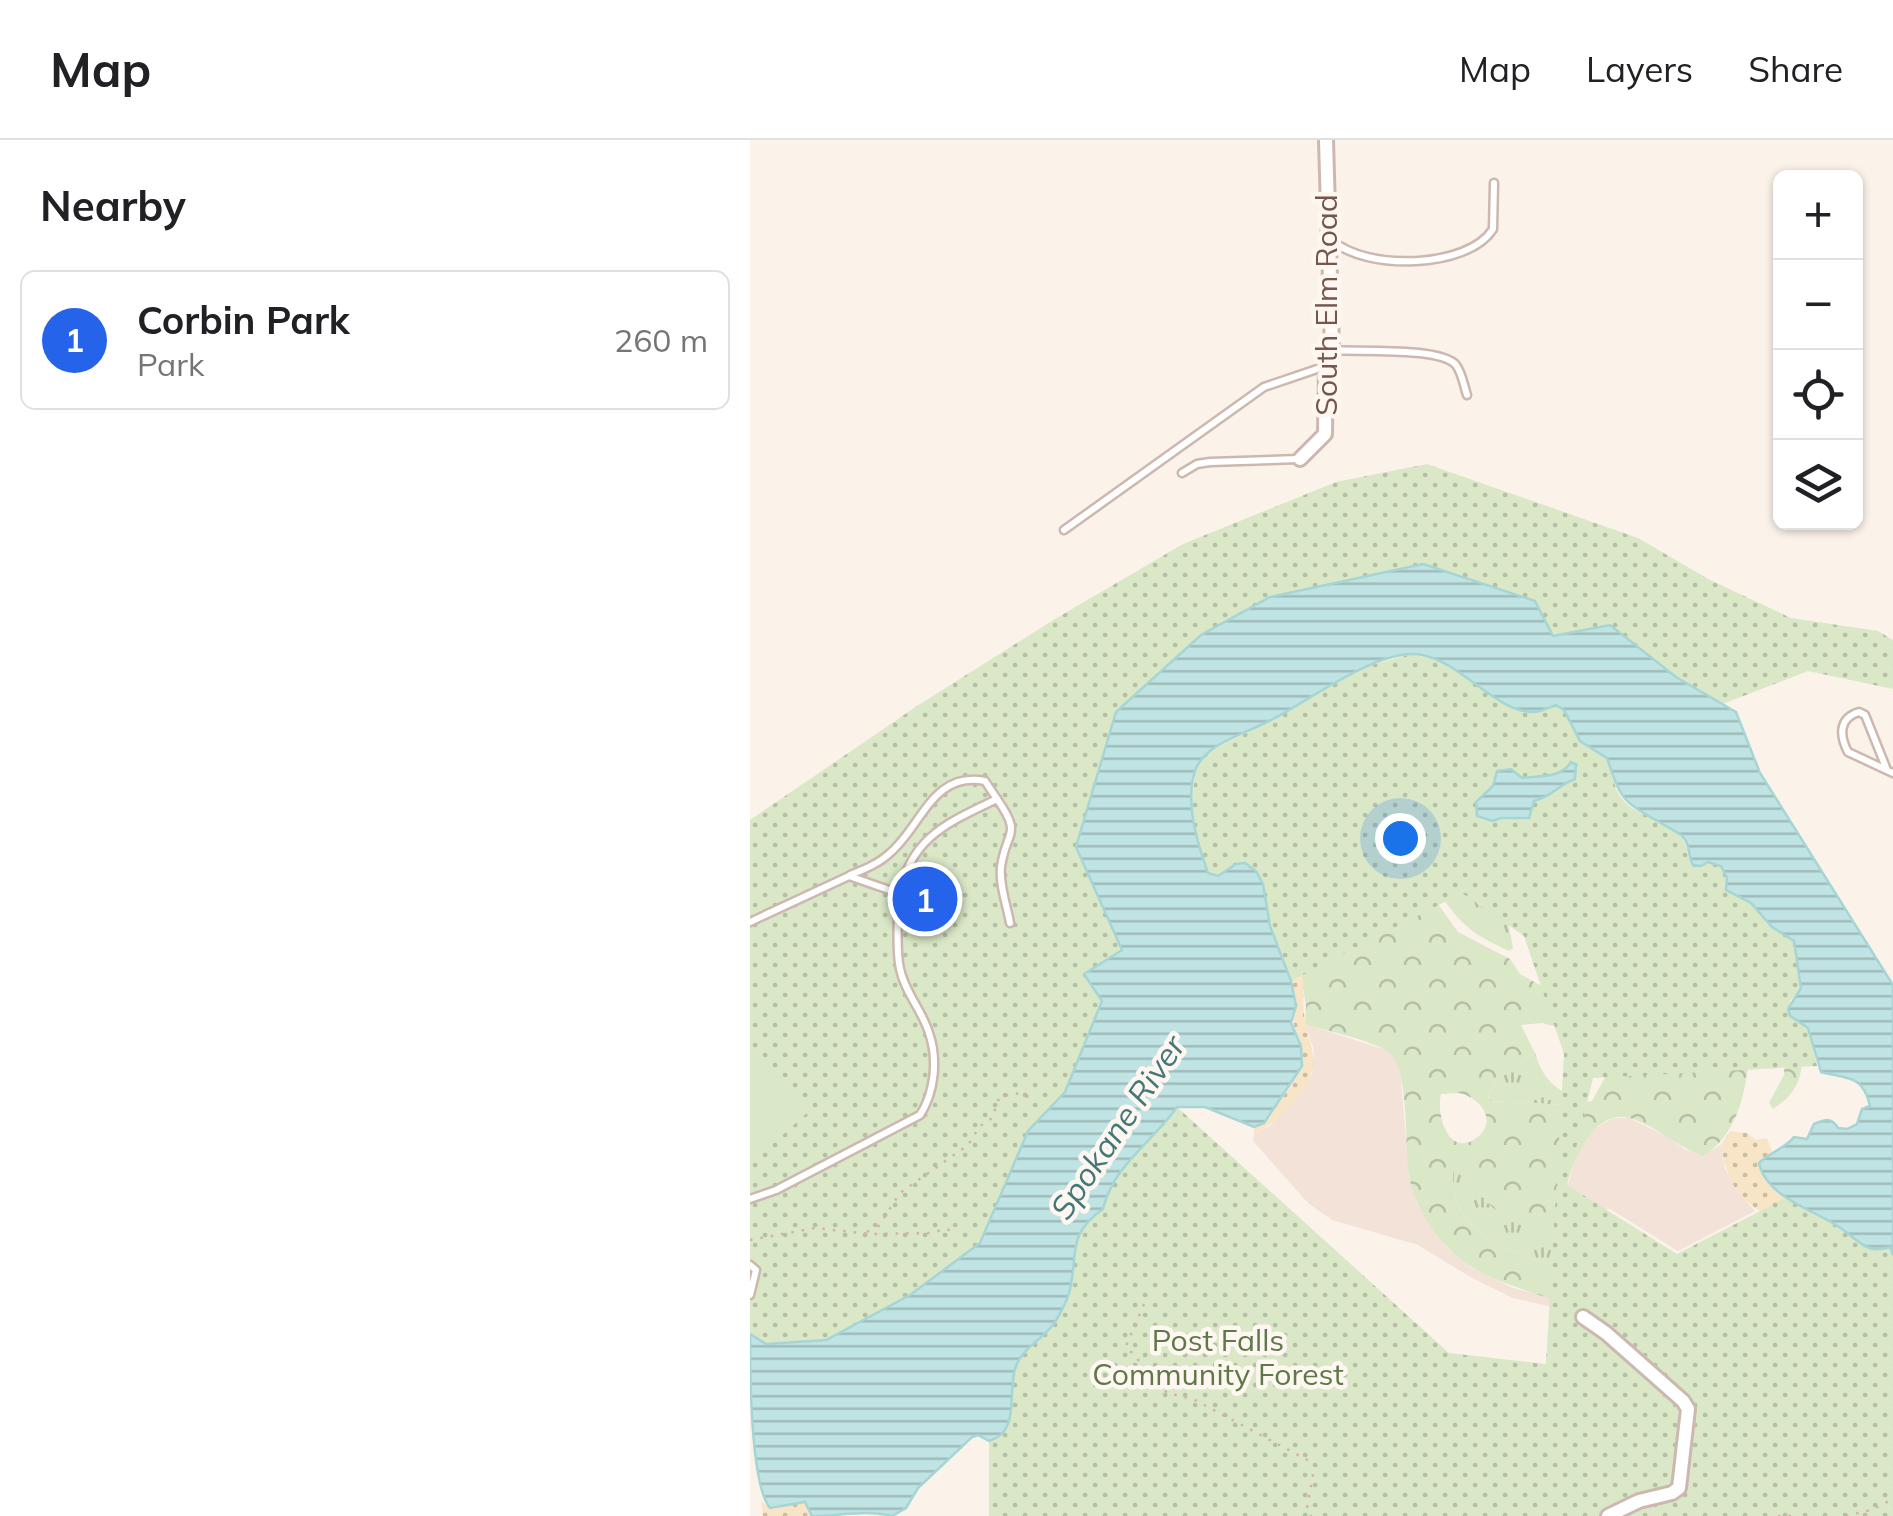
<!DOCTYPE html>
<html lang="en">
<head>
<meta charset="utf-8">
<style>
  body { margin:0; font-family:Mulish,sans-serif; background:#f6f6f6; color:#202124 }
  .controls { position:absolute; right:30px; top:30px; display:grid; overflow:hidden; border-radius:15px; box-shadow:0 2px 8px #0004 }
  .controls button { width:90px; height:90px; display:grid; place-items:center; padding:0; border:0; border-bottom:2px solid #e0e0e0; background:#fff; color:#202124; font:50px sans-serif }
  .you { position:absolute; left:650px; top:698px; width:35px; height:35px; margin:-25px; border:8px solid #fff; border-radius:50%; background:#1a73e8; box-shadow:0 0 0 15px #1a73e833 }
  .badge { display:grid; place-items:center; width:65px; height:65px; border-radius:50%; background:#2563eb; color:#fff; font-size:32px; font-weight:700 }
  .pin { position:absolute; translate:-50% -50%; border:5px solid #fff; box-shadow:0 2px 10px #0006 }
  .list { margin:0; padding:0; list-style:none }
  h2 { display:flex; justify-content:space-between; align-items:center; height:130px; margin:0; padding:0 40px; font-size:42px }
  h2 small { font-size:32px; font-weight:400; color:#757577 }
  .list li { display:grid; grid-template-columns:65px 1fr auto; gap:30px; align-items:center; box-sizing:border-box; height:140px; margin:0 20px 20px; padding:0 20px; border:2px solid #e0e0e0; border-radius:15px }
  .list b { display:block; font-size:38px; white-space:nowrap }
  .list p { margin:0; font-size:32px; white-space:nowrap; color:#757577 }
  .list em { font-size:32px; font-style:normal; color:#757577 }
  .icon { flex:none; width:55px; height:55px; fill:none; stroke:currentColor; stroke-width:2; stroke-linecap:round; stroke-linejoin:round }
  .map { position:relative; flex:none; width:1143px; height:1376px; overflow:hidden }
  header { display:flex; align-items:center; gap:60px; box-sizing:border-box; height:140px; padding:0 50px; background:#fff; border-bottom:2px solid #e0e0e0 }
  header strong { font-size:48px }
  nav { display:flex; gap:55px; margin-inline-start:auto; font-size:35px }
  main { display:flex }
  aside { flex:1; background:#fff }
  .map>svg:first-child { display:block }
  .residential { fill:#f2e2d8 }
  .grass { fill:url(#grass-tufts) }
  .forest { fill:url(#forest-crowns); fill-rule:evenodd }
  .sand { fill:url(#sand-dots) }
  .park { fill:url(#park-dots) }
  .pitch { fill:#dae8c8 }
  .water { fill:url(#water-rules); stroke:#a6d5d5; stroke-width:2.5 }
  .lines { fill:none; stroke-linecap:round; stroke-linejoin:round }
  .lane-casing { stroke:#cdb8b0; stroke-width:11 }
  .street-casing { stroke:#cdb8b0; stroke-width:18 }
  .path { stroke:#d4b1a6; stroke-width:2.5; stroke-dasharray:2.5 8; stroke-linecap:butt }
  .lane { stroke:#fff; stroke-width:6 }
  .street { stroke:#fff; stroke-width:12 }
  .labels { text-anchor:middle; dominant-baseline:central; stroke-width:9; stroke-linejoin:round; paint-order:stroke }
  .street-label { font-size:30px; fill:#74564f; stroke:#fef6f0 }
  .park-label { font-size:30px; fill:#5e7847; stroke:#fef6f0 }
  .water-label { font-size:32px; font-style:italic; fill:#437778; stroke:#fef6f0 }
</style>
</head>
<body>
<header>
<strong>Map</strong>
<nav><a>Map</a><a>Layers</a><a>Share</a></nav>
</header>
<main>
<aside>
<h2>Nearby<small></small></h2>
<ul class="list">
<li><span class="badge">1</span><div><b>Corbin Park</b><p>Park</p></div><em>260 m</em></li>
</ul>
</aside>
<div class="map">
<svg width="1143" height="1376" viewBox="0 0 1143 1376">
  <defs>
    <pattern id="grass-tufts" width="24" height="20" patternUnits="userSpaceOnUse" patternTransform="scale(2.5)"><rect width="24" height="20" fill="#dae8c8"/><path d="M3 7l-1-3M5 7V3M7 7l1-3M15 17l-1-3M17 17v-4M19 17l1-3" fill="none" stroke="#b5bfa5"/></pattern>
    <pattern id="forest-crowns" width="20" height="18" patternUnits="userSpaceOnUse" patternTransform="scale(2.5)"><rect width="20" height="18" fill="#dae8c8"/><path d="M2 6a3 3 0 1 1 6 0M12 15a3 3 0 1 1 6 0" fill="none" stroke="#b5bfa5"/></pattern>
    <pattern id="sand-dots" width="8" height="8" patternUnits="userSpaceOnUse" patternTransform="scale(2.5)"><rect width="8" height="8" fill="#f8e5c7"/><path d="M2 2h.1M6 6h.1" fill="none" stroke="#cdbca4" stroke-width="1.8" stroke-linecap="round"/></pattern>
    <pattern id="park-dots" width="8" height="8" patternUnits="userSpaceOnUse" patternTransform="scale(2.5)"><rect width="8" height="8" fill="#dae8c8"/><path d="M2 2h.1M6 6h.1" fill="none" stroke="#b5bfa5" stroke-width="1.8" stroke-linecap="round"/></pattern>
    <pattern id="water-rules" width="6" height="5" patternUnits="userSpaceOnUse" patternTransform="scale(2.5)"><rect width="6" height="5" fill="#bfe4e3"/><path d="M0 2.5h6" fill="none" stroke="#a0bcba"/></pattern>
  </defs>
  <rect width="100%" height="100%" fill="#fbf2ea"/>
  <polygon class="residential" points="555,884 639,911 650,927 659,1037 668,1066 697,1108 721,1127 763,1148 796,1156 821,1167 814,1154 816,1118 807,1083 810,1067 830,1007 846,988 863,978 879,978 919,997 934,1009 953,1015 971,1005 975,1029 986,1050 1005,1071 928,1111 860,1069 830,1070 819,1074 817,1086 824,1115 821,1147 824,1158 835,1172 829,1180 810,1169 763,1158 722,1138 668,1105 582,1080 558,1063 503,1001 504,994 520,986 562,934 564,910"/>
  <g class="grass">
    <path d="M704,747L757,776L763,808L759,811C723,794 715,789 691,756Z"/>
    <path d="M785,913C794,943 810,954 839,961L819,965L740,961L738,955L750,934Z"/>
    <path d="M707,1030L716,1035L740,1065L807,1083L816,1127C768,1118 696,1092 703,1031Z"/>
  </g>
  <g class="forest">
    <path d="M526,682L775,757L677,749L708,792L760,819L770,834L847,877L848,898L792,883L771,885L785,913L750,934L738,955L740,961L819,965L842,961L859,930L999,919C995,956 986,996 953,1016C928,1007 909,988 883,979C834,963 814,1050 807,1083C781,1085 757,1083 738,1063C727,1051 720,1034 703,1031C696,1092 768,1118 816,1127L823,1168C781,1149 733,1143 699,1109C680,1090 663,1062 659,1035C654,1007 661,924 636,910C612,898 581,892 555,884L556,866ZM709,953C732,958 749,983 725,999C697,1017 686,972 691,954Z"/>
    <path d="M1035,913L1052,920C1051,943 1043,956 1023,969L1019,963L1034,935Z"/>
  </g>
  <g class="sand">
    <path d="M495,676C512,721 539,774 550,820C555,841 552,862 555,882C558,901 568,914 561,934C554,957 525,984 504,994V987L514,983C529,960 558,933 551,904C545,885 540,887 546,866Z"/>
    <path d="M980,991L997,993L1006,1000L1017,998L1022,1011L1009,1023L1018,1042L1044,1062V1088C999,1068 979,1057 971,1005Z"/>
    <polygon points="11,1361 20,1368 55,1362 62,1376 13,1376"/>
  </g>
  <g class="park">
    <polygon points="677,324 888,398 960,440 1041,478 1128,491 1143,500 1143,549 1058,531 973,564 926,537 803,496 673,425 326,707 373,810 315,952 278,991 230,1103 160,1155 76,1200 15,1204 0,1194 0,680 167,566 305,479 433,404 586,342"/>
    <path d="M661,514L697,522L734,551L806,565L814,570L830,601L857,618C861,632 864,651 875,662C895,682 939,684 938,717L971,726L977,738V750L1001,763L1022,786L1044,801L1051,848L1040,861L1041,876L1058,888L1067,926L843,938L817,1045L927,1114L1037,1057L1055,1070L1086,1084L1119,1108L1140,1107L1143,1115V1376H239V1301C272,1291 256,1252 266,1226C272,1209 291,1200 302,1186C308,1179 313,1168 317,1159C331,1123 312,1097 353,1069C364,1023 402,1004 427,967L699,1213L796,1224L814,914L774,796L712,753L541,841L520,786L513,744L477,729L464,737L458,733L446,699L442,659L446,628L458,612L526,578L611,528Z"/>
  </g>
  <polygon class="pitch" points="0,909 11,913 57,973 0,1024"/>
  <g class="water">
    <path d="M673,424L785,461L803,496L860,485L926,537L986,572L1010,633L1143,845V1115L1140,1107C1133,1109 1130,1110 1124,1109C1111,1107 1100,1094 1089,1087C1064,1070 1016,1057 1009,1023C1019,1013 1037,1007 1044,997L1057,999L1064,984C1076,979 1081,977 1088,988L1097,989L1107,984L1112,969L1120,966C1113,935 1099,939 1071,932L1058,888L1040,876L1038,869L1051,848L1044,801L1022,787L1001,763L976,750L977,738L971,726L958,722L951,726L943,725C937,715 941,704 932,696C926,691 917,687 911,683C872,661 871,660 857,618L830,601L814,570L806,565C800,567 790,572 784,572C743,573 706,513 661,514C620,515 559,560 523,579C503,590 479,597 461,610C456,614 449,622 446,628C434,660 447,703 458,733L468,736L486,724L495,723L506,731L513,744L520,786L541,841L546,866L541,883L551,906L552,926L514,983L504,987L455,967H427C402,1003 364,1024 353,1069C312,1097 331,1123 317,1159C313,1168 308,1179 302,1186C291,1200 272,1209 266,1226C256,1252 272,1291 239,1301L228,1295L222,1297L168,1348L156,1368L142,1376C115,1369 90,1376 62,1376L55,1362L20,1368C0,1344 0,1233 0,1194L16,1204L76,1200L160,1155L230,1103L278,991L315,952L352,861L334,834L372,810L326,707L366,572L451,495L520,457Z"/>
    <path d="M821,622L826,625L825,639C808,645 802,657 784,661L779,678H751L743,681L727,676L726,662L743,646L747,631L761,629L772,638C790,635 810,639 821,622Z"/>
  </g>
  <g class="lines">
    <g class="lane-casing">
      <g id="lane">
        <path d="M582,100C615,131 718,129 743,89L744,43"/>
        <path d="M583,210C608,212 691,207 706,225C712,233 714,246 717,255"/>
        <polyline points="432,333 447,324 460,322 548,319"/>
        <polyline points="314,390 514,247 573,227"/>
        <path d="M1137,630L1115,575L1109,572C1089,578 1089,595 1098,612L1143,633"/>
        <path d="M247,659C273,696 256,690 251,727C249,744 257,766 260,783"/>
        <path d="M100,735C115,729 130,723 141,712C172,685 183,631 235,641L247,659C197,683 159,698 149,758"/>
        <path d="M0,782L99,736L142,751L148,759C149,782 145,806 150,829C155,853 172,870 179,893C188,919 185,952 170,975L26,1050L0,1059"/>
        <polyline points="0,1125 6,1130 0,1155"/>
      </g>
    </g>
    <g class="street-casing">
      <g id="street">
        <polyline points="550,319 575,294 576,224 582,210 576,0"/>
        <polyline points="833,1177 856,1193 933,1261 938,1269 929,1348 922,1353 889,1361 858,1376"/>
      </g>
    </g>
    <g class="path">
      <polyline points="128,1087 150,1053 218,1005 230,986 242,978 249,958 265,953 286,959"/>
      <polyline points="117,1092 126,1085 130,1094"/>
      <polyline points="0,1100 65,1088 120,1094 181,1093 195,1089 208,1092"/>
      <polyline points="394,1164 376,1206 417,1253 443,1259 565,1324 557,1368 561,1376"/>
      <polyline points="1028,1376 1042,1376"/>
      <polyline points="1096,1376 1121,1370 1143,1359"/>
    </g>
    <use href="#lane" class="lane"/>
    <use href="#street" class="street"/>
  </g>
  <g class="labels">
    <g class="street-label">
      <text transform="translate(576 165) rotate(-90)">South Elm Road</text>
    </g>
    <g class="park-label">
      <text x="468" y="1200">Post Falls<tspan x="468" dy="34">Community Forest</tspan></text>
    </g>
    <g class="water-label">
      <text transform="translate(367 987) rotate(-56)">Spokane River</text>
    </g>
  </g>
</svg>
<div class="controls">
<button>+</button>
<button>−</button>
<button><svg class="icon" aria-label="locate" viewBox="0 0 24 24"><circle cx="12" cy="12" r="6"/><path d="M12 2v4M12 18v4M2 12h4M18 12h4"/></svg></button>
<button><svg class="icon" aria-label="layers" viewBox="0 0 24 24"><path d="M12 4l9 5-9 5-9-5zM3 14l9 5 9-5"/></svg></button>
</div>
<div class="you"></div>
<div class="pin badge" style="left:175px;top:759px">1</div>
</div>
</main>
</body>
</html>
